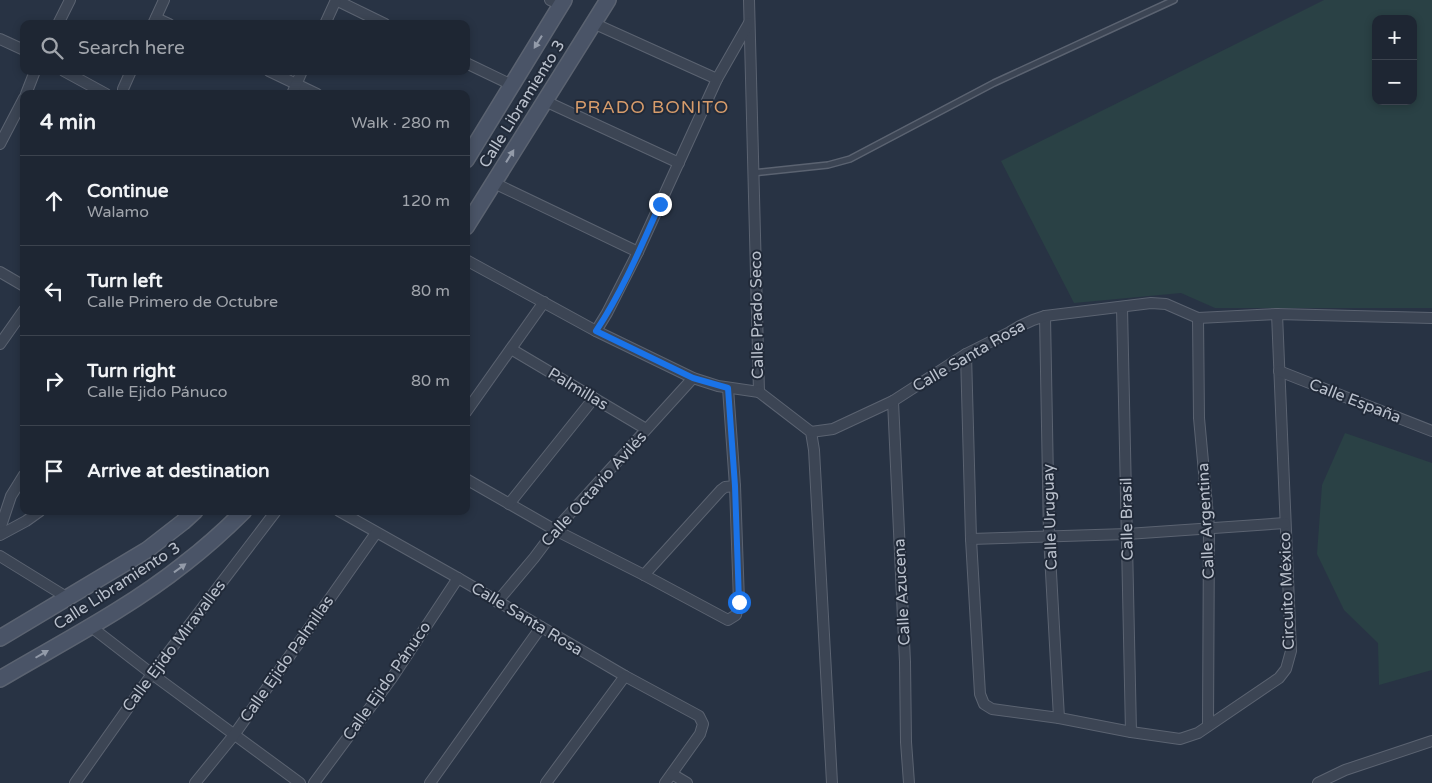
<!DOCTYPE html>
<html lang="en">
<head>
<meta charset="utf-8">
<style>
  body { margin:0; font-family:"Varela Round",sans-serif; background:#262e3b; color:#f1f3f6 }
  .controls { position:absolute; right:15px; top:15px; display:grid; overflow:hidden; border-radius:10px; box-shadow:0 2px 8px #0003 }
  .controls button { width:45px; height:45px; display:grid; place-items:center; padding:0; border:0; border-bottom:1px solid #3c434e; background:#1e2633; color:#f1f3f6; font:25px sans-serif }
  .stop { position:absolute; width:15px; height:15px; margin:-11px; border:4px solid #1a73e8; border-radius:50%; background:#fff }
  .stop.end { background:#1a73e8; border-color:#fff; box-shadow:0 1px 5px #0008 }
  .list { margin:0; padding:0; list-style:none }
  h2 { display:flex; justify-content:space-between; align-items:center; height:65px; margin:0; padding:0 20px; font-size:21px }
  h2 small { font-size:16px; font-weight:400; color:#a1a5ac }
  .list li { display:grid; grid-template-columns:32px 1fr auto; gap:15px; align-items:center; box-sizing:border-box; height:90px; padding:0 20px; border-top:1px solid #3c434e }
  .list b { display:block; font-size:19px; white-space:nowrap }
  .list p { margin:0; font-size:16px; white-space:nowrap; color:#a1a5ac }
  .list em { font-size:16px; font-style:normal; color:#a1a5ac }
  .icon { flex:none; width:28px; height:28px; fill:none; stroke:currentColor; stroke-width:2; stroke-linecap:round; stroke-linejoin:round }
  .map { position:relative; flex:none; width:1432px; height:783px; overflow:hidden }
  .search { position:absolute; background:#1e2633; box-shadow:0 2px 8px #0003; left:20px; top:20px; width:450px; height:55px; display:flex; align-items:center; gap:12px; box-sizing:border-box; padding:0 18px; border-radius:10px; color:#a1a5ac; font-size:19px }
  .panel { position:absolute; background:#1e2633; box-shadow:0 2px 8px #0003; left:20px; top:90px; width:450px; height:425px; border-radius:10px }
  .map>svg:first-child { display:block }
  .park { fill:#2a4145; fill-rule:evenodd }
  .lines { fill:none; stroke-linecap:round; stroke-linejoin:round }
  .lane-casing { stroke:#5b6371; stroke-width:8 }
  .street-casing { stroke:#5b6371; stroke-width:12 }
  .secondary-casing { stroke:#5b6371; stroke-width:18 }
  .lane { stroke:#3c4554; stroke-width:5 }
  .street { stroke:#3c4554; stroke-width:10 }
  .secondary { stroke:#4a5467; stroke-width:15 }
  .oneway { fill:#939ba9 }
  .route { stroke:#1a73e8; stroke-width:6 }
  .labels { text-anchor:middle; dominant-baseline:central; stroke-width:4; stroke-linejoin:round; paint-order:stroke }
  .street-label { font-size:16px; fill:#bac1cd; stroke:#212a39 }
  .neighbourhood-label { font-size:18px; letter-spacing:1px; fill:#d79c6b; stroke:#212a39 }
</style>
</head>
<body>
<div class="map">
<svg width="1432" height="783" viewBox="0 0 1432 783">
  <rect width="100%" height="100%" fill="#283344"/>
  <g class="park">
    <path d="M1324,0H1432V308H1215L1181,293L1074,303L1001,161ZM1376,19H1413V101H1376Z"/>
    <polygon points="1345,433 1432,463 1432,670 1379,685 1378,643 1344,610 1317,554 1322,485"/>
  </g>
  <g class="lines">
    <g class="lane-casing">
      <polyline id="lane" points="753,173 828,165 850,159 994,83 1174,0"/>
    </g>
    <g class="street-casing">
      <g id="street">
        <polyline points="336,0 385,24"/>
        <polyline points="550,0 561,5"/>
        <polyline points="749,0 759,392"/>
        <polyline points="156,18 169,24"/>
        <polyline points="593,23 717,79"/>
        <polyline points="58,24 70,0"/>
        <polyline points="153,24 164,0"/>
        <polyline points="325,24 336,0"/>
        <polyline points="0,39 24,50"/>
        <polyline points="466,63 512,85"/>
        <polyline points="64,71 106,94"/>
        <polyline points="269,71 317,94"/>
        <polyline points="26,94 35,71"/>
        <polyline points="123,94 123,89 131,71"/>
        <polyline points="292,94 302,71"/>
        <polyline points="545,101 679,163"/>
        <polyline points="0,144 24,98"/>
        <polyline points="494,183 638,252"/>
        <polyline points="466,260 596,331 693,378 718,386 759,392"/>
        <polyline points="0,272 24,286"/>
        <polyline points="1122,307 1131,732"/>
        <polyline points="1045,316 1049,536 1059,718"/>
        <polyline points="1198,318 1199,418 1209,527 1208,725"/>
        <polyline points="596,331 607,313 638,252 717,79 749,23"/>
        <polyline points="0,344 24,310"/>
        <polyline points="511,349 646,429"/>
        <polyline points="966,354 971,539 980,694 984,704 992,709 1059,718 1131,732 1180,739 1198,733 1279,678 1286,669 1291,651 1277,314"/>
        <polyline points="1279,371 1432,431"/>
        <polyline points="759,392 811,432 814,450 832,783"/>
        <polyline points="893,401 905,662 906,742 909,783"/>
        <polyline points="466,412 544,302"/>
        <polyline points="811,432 833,429 893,401 966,354 1010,332 1020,326 1033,320 1045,316 1151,303 1166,304 1198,318 1277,314 1432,318"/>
        <polyline points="466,479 555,530 644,575 728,620 736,615 739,602 735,486 728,388"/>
        <polyline points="509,504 594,398"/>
        <polyline points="339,511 458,578 625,676 699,716 703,724 700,734 665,783"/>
        <polyline points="0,529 11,496 24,475"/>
        <polyline points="0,535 26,521 40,511"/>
        <polyline points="971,539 1127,534 1285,523"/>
        <polyline points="0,556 68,598"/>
        <polyline points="644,575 721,490 725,487 735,486"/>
        <polyline points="497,602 534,558 555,530 693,378"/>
        <polyline points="90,626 152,674 300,783"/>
        <polyline points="672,774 687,783"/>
        <polyline points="75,783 152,674 276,511"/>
        <polyline points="195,783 234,735 376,533"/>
        <polyline points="314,783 392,678 458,578"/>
        <polyline points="430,783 541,627"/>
        <polyline points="546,783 625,676"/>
        <polyline points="1318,783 1345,770 1432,741"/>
      </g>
    </g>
    <g class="secondary-casing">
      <g id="secondary">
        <polyline points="466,160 564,0"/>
        <polyline points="466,227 608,0"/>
        <polyline points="0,638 147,550 183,522 195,511"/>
        <path d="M0,679C61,643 129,608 184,564C205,548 225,530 244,511"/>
      </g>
    </g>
    <use href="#lane" class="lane"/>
    <use href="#street" class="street"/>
    <use href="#secondary" class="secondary"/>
  </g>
  <defs><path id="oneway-solid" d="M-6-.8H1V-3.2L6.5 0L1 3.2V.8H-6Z" transform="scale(1.25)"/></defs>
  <g class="oneway">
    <use href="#oneway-solid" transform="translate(538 42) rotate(122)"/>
    <use href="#oneway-solid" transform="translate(510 156) rotate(-58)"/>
    <use href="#oneway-solid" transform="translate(180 568) rotate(-36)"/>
    <use href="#oneway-solid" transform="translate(42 654) rotate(-30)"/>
  </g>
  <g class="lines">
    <path class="route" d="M660,204C641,247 622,292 596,331L693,378L728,388L735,486L739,602"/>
  </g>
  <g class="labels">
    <g class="street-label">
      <text transform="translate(522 104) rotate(-58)">Calle Libramiento 3</text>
      <text transform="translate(757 315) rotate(-91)">Calle Prado Seco</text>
      <text transform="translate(969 356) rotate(-30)">Calle Santa Rosa</text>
      <text transform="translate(578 389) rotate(31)">Palmillas</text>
      <text transform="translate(1355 401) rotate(21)">Calle España</text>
      <text transform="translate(594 489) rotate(-48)">Calle Octavio Avilés</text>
      <text transform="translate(1050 517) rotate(-92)">Calle Uruguay</text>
      <text transform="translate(1127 519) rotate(-91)">Calle Brasil</text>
      <text transform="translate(1206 521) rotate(-93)">Calle Argentina</text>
      <text transform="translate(117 586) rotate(-33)">Calle Libramiento 3</text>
      <text transform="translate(1287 591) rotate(-92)">Circuito México</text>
      <text transform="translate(902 592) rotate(-93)">Calle Azucena</text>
      <text transform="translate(527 619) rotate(31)">Calle Santa Rosa</text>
      <text transform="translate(174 646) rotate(-53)">Calle Ejido Miravalles</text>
      <text transform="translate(287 659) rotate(-55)">Calle Ejido Palmillas</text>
      <text transform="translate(387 681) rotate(-55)">Calle Ejido Pánuco</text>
    </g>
    <g class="neighbourhood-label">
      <text x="652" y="107">PRADO BONITO</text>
    </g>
  </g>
</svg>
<div class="controls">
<button>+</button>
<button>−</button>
</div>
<div class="stop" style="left:739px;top:602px"></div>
<div class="stop end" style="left:660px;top:204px"></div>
<div class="search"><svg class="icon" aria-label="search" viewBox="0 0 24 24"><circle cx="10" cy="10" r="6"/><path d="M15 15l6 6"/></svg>Search here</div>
<section class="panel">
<h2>4 min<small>Walk · 280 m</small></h2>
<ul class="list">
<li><svg class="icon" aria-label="ahead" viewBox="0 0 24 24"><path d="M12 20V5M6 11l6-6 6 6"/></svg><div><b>Continue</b><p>Walamo</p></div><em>120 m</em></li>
<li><svg class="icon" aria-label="left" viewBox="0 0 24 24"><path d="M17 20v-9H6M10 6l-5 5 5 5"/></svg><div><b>Turn left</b><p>Calle Primero de Octubre</p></div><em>80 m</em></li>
<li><svg class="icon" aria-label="right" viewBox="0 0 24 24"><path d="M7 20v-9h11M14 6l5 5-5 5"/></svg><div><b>Turn right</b><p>Calle Ejido Pánuco</p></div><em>80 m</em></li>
<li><svg class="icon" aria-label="arrive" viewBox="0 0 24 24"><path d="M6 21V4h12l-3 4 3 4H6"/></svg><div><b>Arrive at destination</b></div></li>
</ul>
</section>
</div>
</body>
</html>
